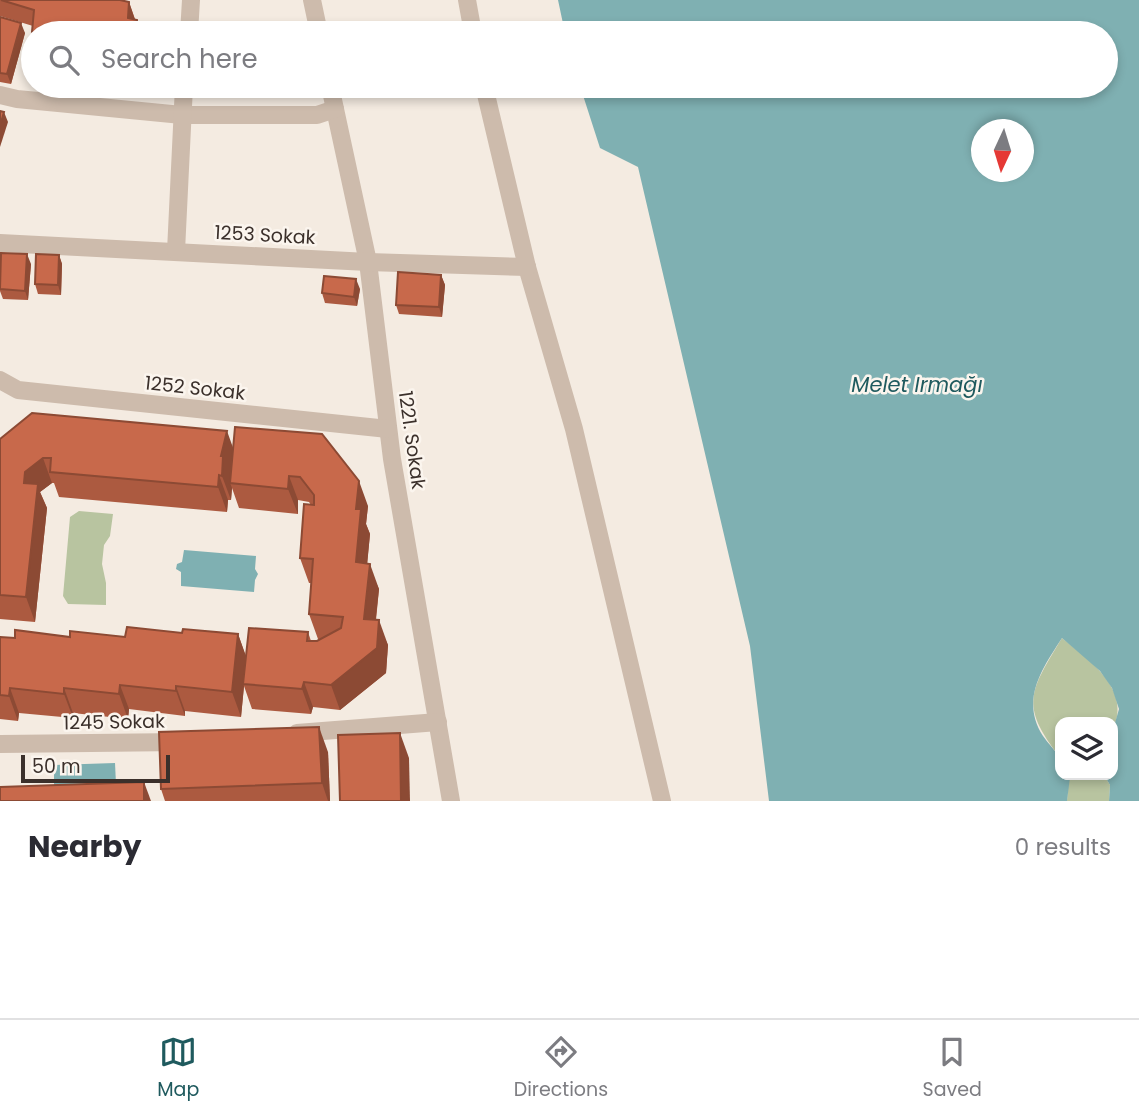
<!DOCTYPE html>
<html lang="en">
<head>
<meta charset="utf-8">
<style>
  body { margin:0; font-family:Poppins,sans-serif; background:#f7f7f7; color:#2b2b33 }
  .controls { position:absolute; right:21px; bottom:21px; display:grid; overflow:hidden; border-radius:14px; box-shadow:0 4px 10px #0003 }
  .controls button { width:63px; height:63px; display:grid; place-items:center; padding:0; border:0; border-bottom:2px solid #e1e1e2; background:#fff; color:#2b2b33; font:35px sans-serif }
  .compass { position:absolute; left:971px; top:119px; width:63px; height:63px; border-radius:50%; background:#fff; box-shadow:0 4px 10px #0003; rotate:184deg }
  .scale { position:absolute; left:21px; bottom:18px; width:149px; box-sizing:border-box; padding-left:7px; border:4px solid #3b302b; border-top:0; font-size:19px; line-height:24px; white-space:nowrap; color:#3b302b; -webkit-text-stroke:5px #fbf5ee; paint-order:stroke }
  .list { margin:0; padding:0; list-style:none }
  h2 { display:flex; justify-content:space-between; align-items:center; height:91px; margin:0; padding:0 28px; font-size:30px }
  h2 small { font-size:23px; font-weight:400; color:#7c7c81 }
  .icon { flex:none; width:38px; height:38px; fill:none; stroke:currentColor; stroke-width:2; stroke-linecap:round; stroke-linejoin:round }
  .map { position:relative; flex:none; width:1139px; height:801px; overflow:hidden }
  .search { position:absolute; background:#fff; box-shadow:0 4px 10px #0003; left:21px; right:21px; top:21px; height:77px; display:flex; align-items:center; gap:18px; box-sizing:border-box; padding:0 24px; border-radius:38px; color:#7c7c81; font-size:26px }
  .sheet { height:217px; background:#fff }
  nav { display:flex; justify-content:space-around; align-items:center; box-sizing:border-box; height:98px; border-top:2px solid #e1e1e2; background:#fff; font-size:19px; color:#7c7c81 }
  nav a { display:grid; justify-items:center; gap:4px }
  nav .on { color:#1f5a5e }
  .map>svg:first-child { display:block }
  .green { fill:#b8c4a0 }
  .water { fill:#7fb0b2; fill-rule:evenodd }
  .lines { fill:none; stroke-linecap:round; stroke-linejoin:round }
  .minor { stroke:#cdbbac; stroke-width:18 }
  .wall { fill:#ac5a40 }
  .shaded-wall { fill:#8c4a34 }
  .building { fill:#c8694b; stroke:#8c4a34; stroke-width:2 }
  .labels { text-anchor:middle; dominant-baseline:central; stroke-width:5; stroke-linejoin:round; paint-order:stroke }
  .street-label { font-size:19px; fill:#3b302b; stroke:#fbf5ee }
  .water-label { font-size:21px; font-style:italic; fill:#1f5a5e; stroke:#fbf5ee }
</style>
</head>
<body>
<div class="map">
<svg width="1139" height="801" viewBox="0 0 1139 801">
  <rect width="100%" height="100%" fill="#f4ebe1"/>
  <g class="green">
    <polygon points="79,511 113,514 110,536 104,545 102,564 106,583 106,605 68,604 63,596 70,517"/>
    <path d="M1062,638C1090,661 1132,689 1113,730V722H1060V757C1019,705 1030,691 1062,638Z"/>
    <polygon points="1069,775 1104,775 1110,785 1109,801 1067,801"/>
  </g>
  <g class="water">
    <path d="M558,0H1139V801H1109L1110,785L1104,775H1113V730L1119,709L1112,688L1100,671L1062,638C1042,669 1020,700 1043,736C1056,754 1060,751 1060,775H1069L1070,777L1067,801H769L750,646L638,167L600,148L580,86H1106V33H565ZM982,130H1024V172H982Z"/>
    <polygon points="184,550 256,556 255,569 258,574 255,580 254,592 181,586 181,572 176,569 177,564 182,562"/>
    <polygon points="115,763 116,784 54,786 54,765"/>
  </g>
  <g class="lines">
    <g class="minor">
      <polyline points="312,0 319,33"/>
      <polyline points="467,0 473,33"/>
      <polyline points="189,33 191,0"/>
      <polyline points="330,86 368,262 392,459 451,801"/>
      <polyline points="484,86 527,267 574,429 662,801"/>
      <polyline points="0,95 17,99 182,115 317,115 335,109"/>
      <polyline points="0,243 368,262 527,267"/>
      <polyline points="176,251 184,86"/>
      <polyline points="0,380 18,390 388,429"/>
      <polyline points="297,733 438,722"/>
      <polyline points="0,744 182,742"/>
    </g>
  </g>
  <g class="wall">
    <polygon points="0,0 129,2 135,19 142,33 33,33 33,35 32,32 33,26 0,16"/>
    <polygon points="0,17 25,33 11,84 0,82"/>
    <polygon points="59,255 62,264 61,295 38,294 35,284"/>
    <polygon points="31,264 28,300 3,299 0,291 0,276"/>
    <polygon points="441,275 445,285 442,317 399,314 396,305"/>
    <polygon points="360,289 357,306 325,303 322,293"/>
    <polygon points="0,439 233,449 368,506 366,524 370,534 367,564 379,589 376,620 388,645 386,673 340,710 313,707 311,714 252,709 244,686 241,717 185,711 185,716 129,709 128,719 73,713 73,718 19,713 18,721 0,719 0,637 15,638 70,637 125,637 182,633 238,634 246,657 308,632 311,641 317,641 320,639 318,639 309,614 311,583 309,583 300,558 311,505 309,502 298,500 298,514 239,508 232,488 231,500 228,500 227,512 59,497 54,483 52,483 40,492 47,508 35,622 0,619"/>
    <polygon points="328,752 330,801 165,801 161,789"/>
  </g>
  <g class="shaded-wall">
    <polygon points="129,2 135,20 128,18"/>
    <polygon points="137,20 142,33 137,33 136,32"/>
    <polygon points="21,23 25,33 11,84 7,74"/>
    <polygon points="4,112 8,122 0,147 0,126"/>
    <polygon points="27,254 31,264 28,300 25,291"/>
    <polygon points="59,255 62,264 61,295 58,285"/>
    <polygon points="441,275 445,285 442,317 439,307"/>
    <polygon points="356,279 360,289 357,306 354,297"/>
    <polygon points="227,431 236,456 230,483 232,488 231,500 222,476 221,456"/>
    <polygon points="43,458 52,483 40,492 47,508 35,622 26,597 24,483 25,472"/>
    <polygon points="219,475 228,500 227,512 218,487"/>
    <polygon points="289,476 298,500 298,514 288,489"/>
    <polygon points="359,481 368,506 366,524 370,534 365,587 356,562 356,509"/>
    <polygon points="370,564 379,589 373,644 364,619"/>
    <polygon points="379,620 388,645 386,673 340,710 331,685"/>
    <polygon points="238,634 247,659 243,684 244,686 241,717 232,692"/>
    <polygon points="304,682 313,707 311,714 302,689"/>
    <polygon points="120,685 129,709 128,719 119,694"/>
    <polygon points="176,686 185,711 185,716 176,691"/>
    <polygon points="10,688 19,713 18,721 9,696"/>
    <polygon points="64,688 73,713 73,718 64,694"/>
    <polygon points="319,727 328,752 330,801 328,801 322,783"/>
    <polygon points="400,733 409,758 410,801 401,801"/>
    <polygon points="144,782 151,801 144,801"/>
  </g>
  <g class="building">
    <polygon points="1,0 120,0 129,2 128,18 137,20 136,32 124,31 124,33 37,33 32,32 34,10"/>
    <polygon points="0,17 21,23 7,74 0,73"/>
    <polygon points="0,111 4,112 0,126"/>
    <polygon points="1,253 27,254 25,291 0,289"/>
    <polygon points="36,254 59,255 58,285 35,284"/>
    <polygon points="398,272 441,275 439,307 396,305"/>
    <polygon points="324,276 356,279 354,297 322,293"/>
    <polygon points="32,413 227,431 221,456 223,456 222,476 219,475 218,487 50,472 51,458 43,458 25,472 24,483 38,484 26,597 0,595 0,439"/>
    <polygon points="235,427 322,434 359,481 356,509 361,509 356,562 370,564 364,619 379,620 377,648 331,685 304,682 302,689 243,684 249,628 308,632 307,641 317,641 341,628 343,617 309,614 313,559 300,558 304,504 314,505 314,495 300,477 289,476 288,489 230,483"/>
    <polygon points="127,627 182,633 183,629 238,634 232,692 176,686 176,691 120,685 119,694 64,688 64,694 10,688 9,696 0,695 0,637 15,638 15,630 70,637 70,631 125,637"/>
    <polygon points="319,727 322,783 161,789 159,732"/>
    <polygon points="400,733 401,801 340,801 338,735"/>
    <polygon points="144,782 144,801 0,801 0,787"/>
  </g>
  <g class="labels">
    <g class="street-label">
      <text transform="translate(265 235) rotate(3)">1253 Sokak</text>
      <text transform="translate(195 388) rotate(6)">1252 Sokak</text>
      <text transform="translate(412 440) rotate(82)">1221. Sokak</text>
      <text transform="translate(114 722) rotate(-1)">1245 Sokak</text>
    </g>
    <g class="water-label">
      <text x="917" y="384">Melet Irmağı</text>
    </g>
  </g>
</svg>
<div class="controls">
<button><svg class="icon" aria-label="layers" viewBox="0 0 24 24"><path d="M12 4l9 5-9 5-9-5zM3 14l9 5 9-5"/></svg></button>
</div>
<svg class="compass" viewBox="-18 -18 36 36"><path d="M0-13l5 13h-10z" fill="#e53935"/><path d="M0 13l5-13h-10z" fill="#7c7c81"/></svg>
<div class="scale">50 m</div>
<div class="search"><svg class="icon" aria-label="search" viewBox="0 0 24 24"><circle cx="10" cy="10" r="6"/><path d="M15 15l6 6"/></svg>Search here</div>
</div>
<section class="sheet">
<h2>Nearby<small>0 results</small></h2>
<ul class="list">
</ul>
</section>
<nav>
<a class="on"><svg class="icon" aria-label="map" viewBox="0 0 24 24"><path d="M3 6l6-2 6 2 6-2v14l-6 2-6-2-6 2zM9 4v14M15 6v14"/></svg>Map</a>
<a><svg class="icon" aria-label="directions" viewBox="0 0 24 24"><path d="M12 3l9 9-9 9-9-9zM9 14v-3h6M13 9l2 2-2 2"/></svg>Directions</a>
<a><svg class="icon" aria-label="saved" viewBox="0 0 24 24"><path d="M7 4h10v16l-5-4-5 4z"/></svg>Saved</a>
</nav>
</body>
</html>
